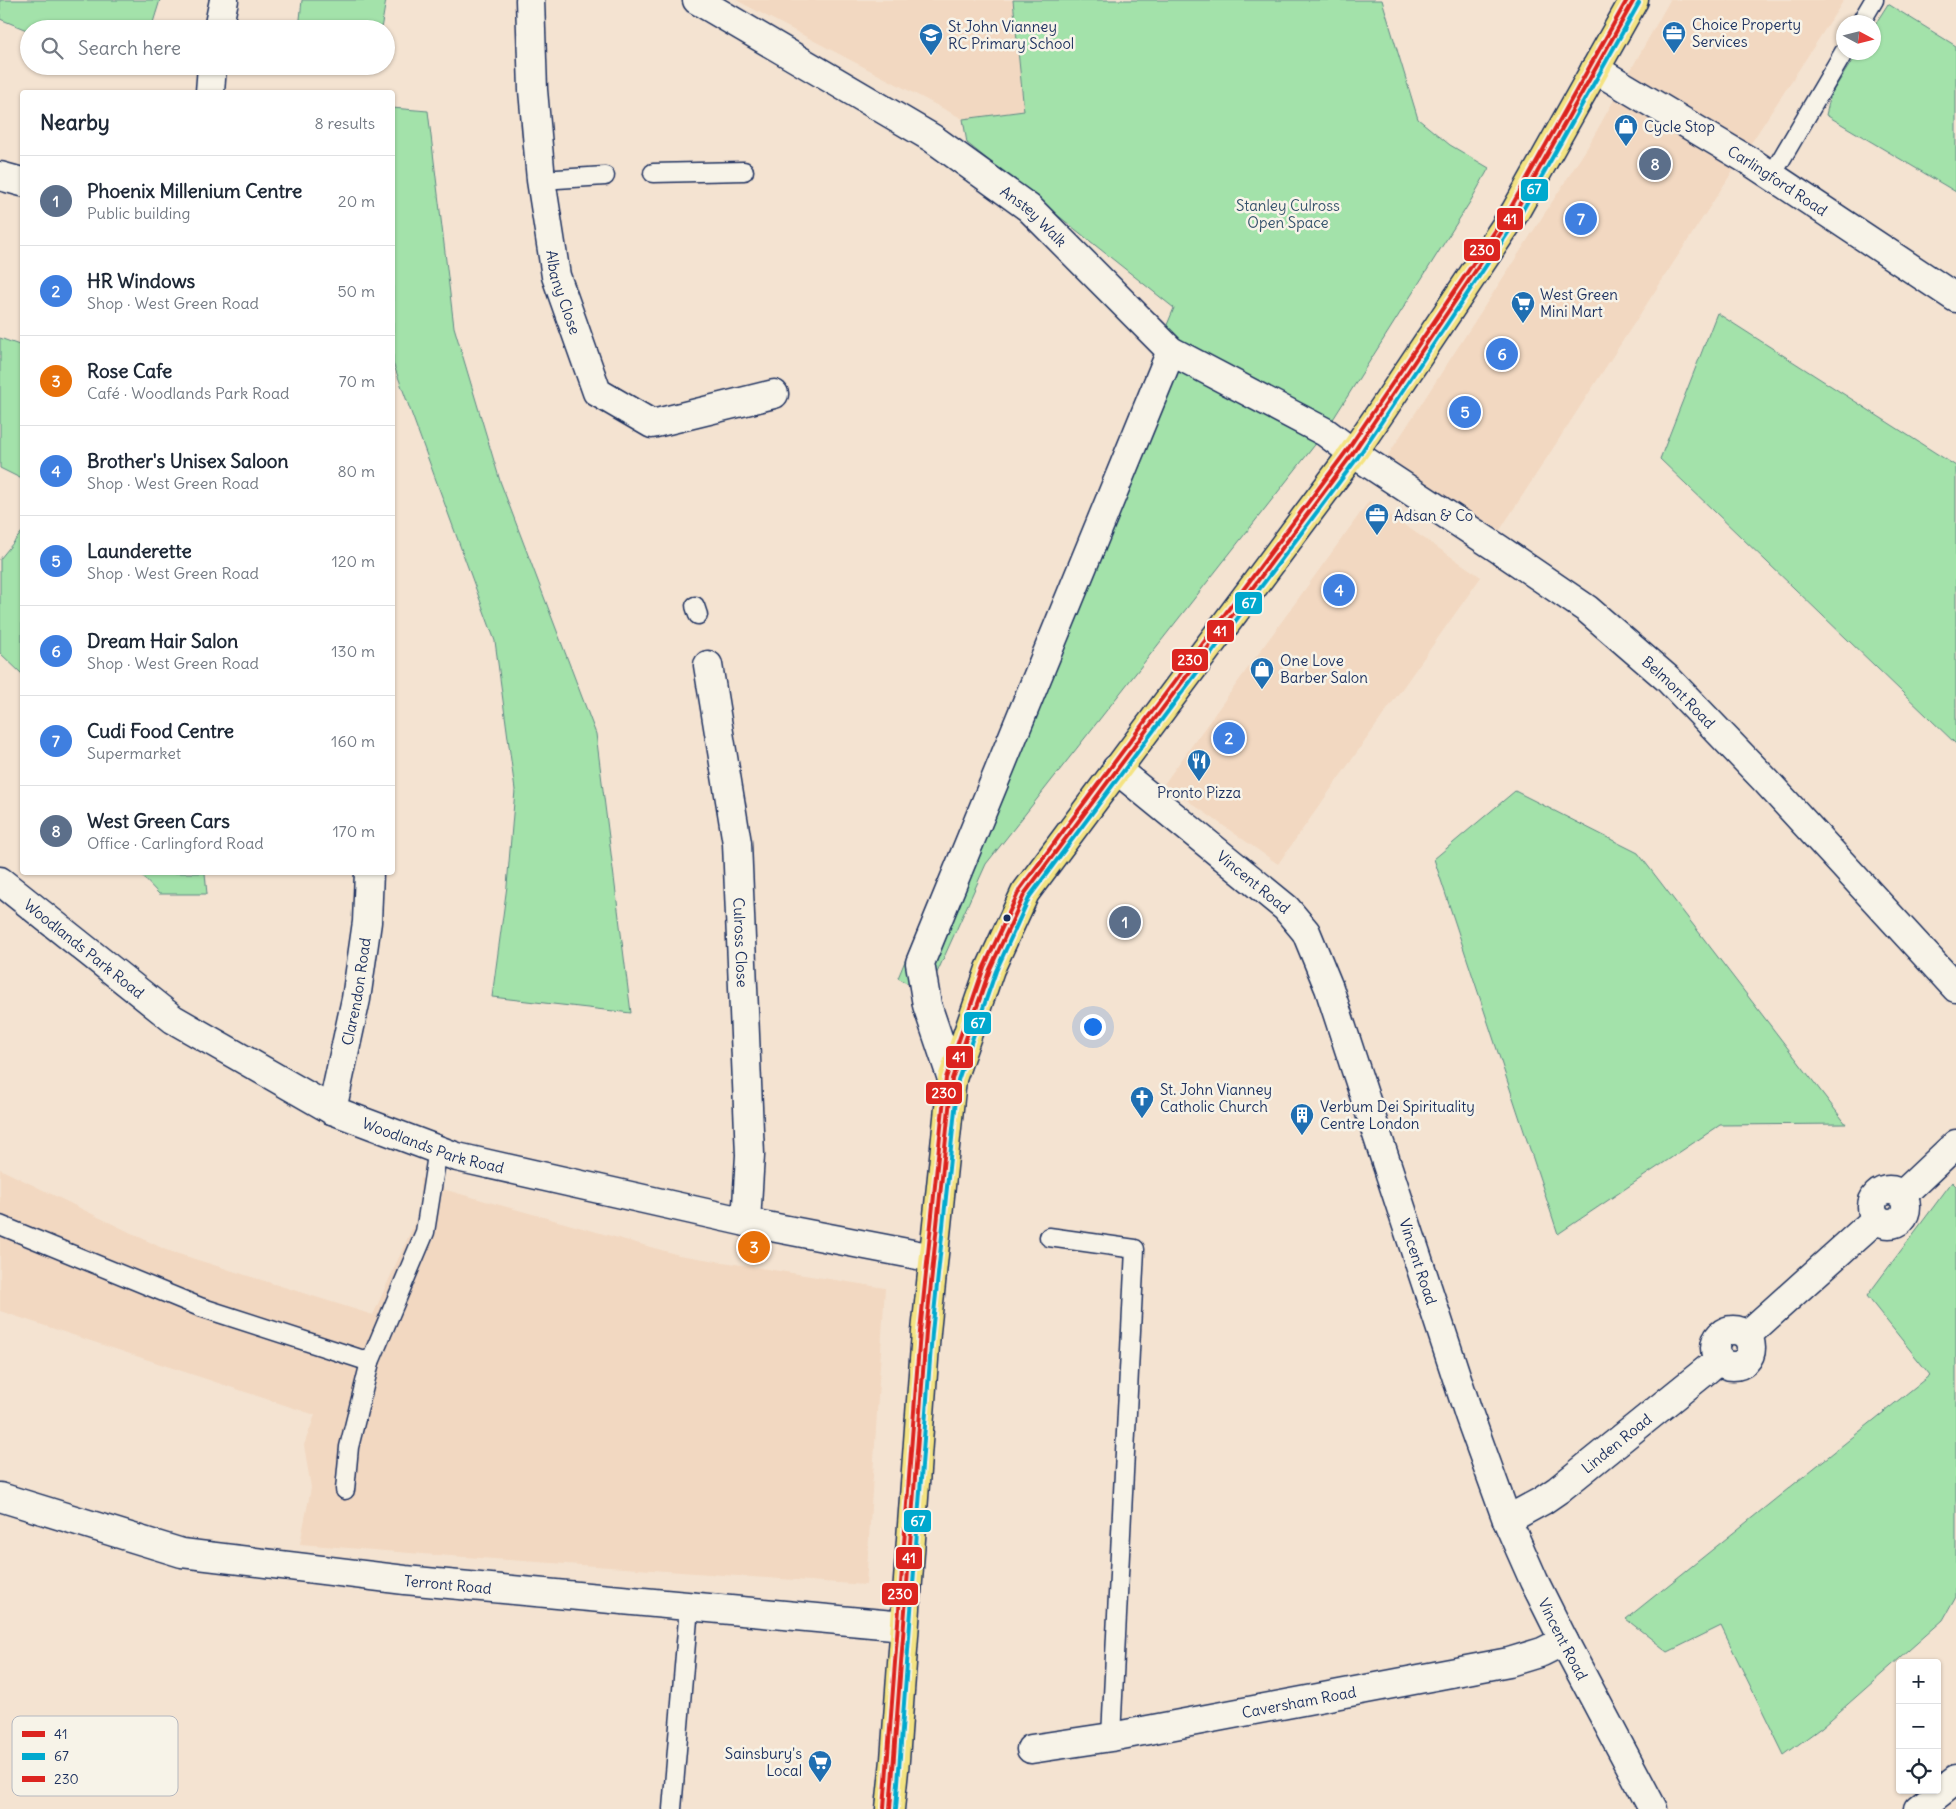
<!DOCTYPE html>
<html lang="en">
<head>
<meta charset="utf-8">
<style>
  body { margin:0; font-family:Delius,sans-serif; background:#f6f6f7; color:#1f2937 }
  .controls { position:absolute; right:15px; bottom:15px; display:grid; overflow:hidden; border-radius:5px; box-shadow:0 1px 4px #0004 }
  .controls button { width:45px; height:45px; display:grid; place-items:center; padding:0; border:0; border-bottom:1px solid #e0e1e3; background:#fff; color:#1f2937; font:25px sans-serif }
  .compass { position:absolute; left:1836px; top:15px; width:45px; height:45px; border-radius:50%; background:#fff; box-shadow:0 1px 4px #0004; rotate:97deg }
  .you { position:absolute; left:1092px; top:1026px; width:18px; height:18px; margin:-12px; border:4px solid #fff; border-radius:50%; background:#1a73e8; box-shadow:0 0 0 8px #1a73e833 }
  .badge { display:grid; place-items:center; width:32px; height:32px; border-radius:50%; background:#1f6fb2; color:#fff; font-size:16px; font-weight:700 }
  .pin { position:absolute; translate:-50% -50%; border:2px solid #fff; box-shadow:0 1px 5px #0006 }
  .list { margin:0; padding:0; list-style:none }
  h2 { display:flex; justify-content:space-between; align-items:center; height:65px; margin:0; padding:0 20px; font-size:21px }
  h2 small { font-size:16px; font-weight:400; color:#747a83 }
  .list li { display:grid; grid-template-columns:32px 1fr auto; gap:15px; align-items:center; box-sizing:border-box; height:90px; padding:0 20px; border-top:1px solid #e0e1e3 }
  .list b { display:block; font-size:19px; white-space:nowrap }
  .list p { margin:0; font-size:16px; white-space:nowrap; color:#747a83 }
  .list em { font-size:16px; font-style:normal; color:#747a83 }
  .icon { flex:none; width:28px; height:28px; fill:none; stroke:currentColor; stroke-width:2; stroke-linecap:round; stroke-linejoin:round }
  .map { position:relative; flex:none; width:1956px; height:1809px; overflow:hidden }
  .search { position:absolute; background:#fff; box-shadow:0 1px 4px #0004; left:20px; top:20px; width:375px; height:55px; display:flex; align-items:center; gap:12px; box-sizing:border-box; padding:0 18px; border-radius:28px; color:#747a83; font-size:19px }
  .panel { position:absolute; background:#fff; box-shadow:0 1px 4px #0004; left:20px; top:90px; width:375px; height:785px; border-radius:5px }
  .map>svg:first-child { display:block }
  .built { fill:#f2d8c1 }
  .green { fill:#a3e2aa; stroke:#5f8884 }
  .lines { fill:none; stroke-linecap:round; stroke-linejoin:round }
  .service-casing { stroke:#1b2f5e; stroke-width:21 }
  .pedestrian-casing { stroke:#1b2f5e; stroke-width:31 }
  .minor-casing { stroke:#1b2f5e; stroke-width:31 }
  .secondary-casing { stroke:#1b2f5e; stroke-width:31 }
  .primary-casing { stroke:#1b2f5e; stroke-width:31 }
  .service { stroke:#f7f3e8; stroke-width:18 }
  .pedestrian { stroke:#f7f3e8; stroke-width:28 }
  .minor { stroke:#f7f3e8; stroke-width:28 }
  .secondary { stroke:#f7f3e8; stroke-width:28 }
  .primary { stroke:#f4e382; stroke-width:28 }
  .bus-1-casing { stroke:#f7f3e8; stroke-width:8 }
  .bus-2-casing { stroke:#f7f3e8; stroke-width:8 }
  .bus-3-casing { stroke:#f7f3e8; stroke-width:8 }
  .bus-1 { stroke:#dc241f; stroke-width:4 }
  .bus-2 { stroke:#00a9ce; stroke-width:4 }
  .bus-3 { stroke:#dc241f; stroke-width:4 }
  .bus-dot { fill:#1b2f5e; stroke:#f7f3e8; stroke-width:2 }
  .labels { text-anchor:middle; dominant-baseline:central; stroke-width:5; stroke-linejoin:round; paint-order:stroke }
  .poi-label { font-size:15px; fill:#1b2f5e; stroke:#f7f3e8; text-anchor:start }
  .street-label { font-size:15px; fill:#1b2f5e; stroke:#f7f3e8 }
  .park-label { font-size:15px; fill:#36536d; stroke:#f7f3e8 }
  .key { fill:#f7f3e8; stroke:#b5b8bf; stroke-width:1 }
  .key-label { font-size:14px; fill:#1b2f5e }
  .line-badge { stroke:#f7f3e8; stroke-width:2 }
  .badge-label { font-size:14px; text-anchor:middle; font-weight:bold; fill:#fff }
</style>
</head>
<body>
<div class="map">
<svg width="1956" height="1809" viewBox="0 0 1956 1809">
  <rect width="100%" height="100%" fill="#f4e3d1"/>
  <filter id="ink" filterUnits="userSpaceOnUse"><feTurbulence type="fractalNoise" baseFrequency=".02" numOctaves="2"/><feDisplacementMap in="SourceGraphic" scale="10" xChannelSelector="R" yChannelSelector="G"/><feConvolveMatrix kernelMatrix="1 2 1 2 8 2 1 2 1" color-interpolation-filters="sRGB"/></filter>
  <g filter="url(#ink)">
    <g class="built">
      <polygon points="736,0 1013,0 1024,111 963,119"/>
      <polygon points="1670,0 1844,0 1487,550 1372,480 1587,148"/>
      <polygon points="1369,501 1481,577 1278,864 1164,784"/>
      <polygon points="0,1169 166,1250 373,1315 420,1211 420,1178 446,1190 679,1255 885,1288 866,1585 422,1554 300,1544 311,1488 304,1445 315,1415 0,1311"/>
    </g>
    <g class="green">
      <polygon points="0,0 160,0 151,29 29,29 29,31 0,19"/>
      <polygon points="302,0 386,0 381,29 299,29"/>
      <polygon points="1013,0 1382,0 1418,119 1450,145 1489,168 1470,202 1325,432 986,864 927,995 898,978 1174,308 967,143 963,119 1024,111"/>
      <polygon points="1888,4 1956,46 1956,192 1826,115 1831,94 1857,53 1874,52 1874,26"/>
      <polygon points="392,108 428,111 454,327 500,481 596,734 631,1013 492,997 507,886 515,790 495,641 393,363"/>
      <polygon points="1717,313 1956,466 1956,744 1660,459"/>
      <polygon points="0,338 22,346 22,479 0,468"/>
      <polygon points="22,532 22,674 0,653 0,559"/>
      <polygon points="1515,791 1638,853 1846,1124 1720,1125 1558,1234 1434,859"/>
      <polygon points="139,873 205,873 207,894 159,894"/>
      <polygon points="1952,1182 1956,1186 1956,1597 1943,1620 1822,1727 1784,1755 1721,1626 1668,1652 1626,1619 1930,1375 1867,1296"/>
    </g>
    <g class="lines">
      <g class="service-casing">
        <g id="service">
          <polyline points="1861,22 1874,0"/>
          <polyline points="653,173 744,171"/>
          <polyline points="1772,175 1844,52"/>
          <polyline points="541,180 605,176"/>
          <polyline points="695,606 698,615"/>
          <polyline points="0,1225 200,1307 370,1362 425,1232 438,1149"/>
          <polyline points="1049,1237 1135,1249 1111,1737"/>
          <polyline points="345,1490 349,1447 370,1362"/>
          <polyline points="672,1809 689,1607"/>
        </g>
      </g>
      <g class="pedestrian-casing">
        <g id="pedestrian">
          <path id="s1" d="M697,0L932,138L1029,208L1171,351L1325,432L1353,453"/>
          <polyline points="952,1079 927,1005 920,963 1171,351"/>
        </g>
      </g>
      <g class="minor-casing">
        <g id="minor">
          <path id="s2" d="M530,0L533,90L541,180L556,276L597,392L652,424L774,394"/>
          <polyline points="218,29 224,0"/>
          <path id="s3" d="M1595,69L1751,162L1956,298"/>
          <polyline points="210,92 212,66"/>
          <polyline points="0,176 22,182"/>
          <path id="s4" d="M708,665L737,843L750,1155L746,1222"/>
          <path id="s5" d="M1116,769L1286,908L1306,932L1329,988L1469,1415L1507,1520L1534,1581L1564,1641L1653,1809"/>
          <path id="s6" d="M0,881L173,1019L332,1110L457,1157L746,1222L933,1258"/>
          <path id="s7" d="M332,1110L356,999L367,922L369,872"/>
          <circle cx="1889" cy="1207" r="17"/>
          <polyline points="1902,1195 1956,1144"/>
          <circle cx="1733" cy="1348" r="18"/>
          <polyline points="1747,1335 1876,1219"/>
          <path id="s8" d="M0,1497L182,1553L405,1580L904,1626"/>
          <path id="s9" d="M1507,1520L1542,1501L1558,1490L1719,1360"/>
          <path id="s10" d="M1031,1749L1111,1737L1509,1662L1542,1652L1564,1641"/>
          <polyline points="1919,1809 1956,1780"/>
        </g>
      </g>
      <g class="secondary-casing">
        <g id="secondary">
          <path id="s11" d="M1353,453L1499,549L1587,609L1668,679L1767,782L1956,988"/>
        </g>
      </g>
      <g class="primary-casing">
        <polyline id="primary" points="890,1809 895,1760 926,1332 952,1079 990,969 1025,893 1353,453 1383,409 1515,212 1634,0"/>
      </g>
      <use href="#service" class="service"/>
      <use href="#pedestrian" class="pedestrian"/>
      <use href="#minor" class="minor"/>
      <use href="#secondary" class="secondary"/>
      <use href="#primary" class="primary"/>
      <g class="bus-1-casing">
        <polyline id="bus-1" points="890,1809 926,1332 952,1079 990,969 1025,893 1353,453 1515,212 1634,0"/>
      </g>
      <g class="bus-2-casing">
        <polyline id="bus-2" points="896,1809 932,1333 958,1080 996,971 1030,896 1358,457 1520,215 1639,3"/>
      </g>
      <g class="bus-3-casing">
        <polyline id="bus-3" points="884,1808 920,1332 946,1078 984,967 1020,889 1348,449 1510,209 1627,0"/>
      </g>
      <use href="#bus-1" class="bus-1"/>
      <use href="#bus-2" class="bus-2"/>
      <use href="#bus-3" class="bus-3"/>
    </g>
  </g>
  <defs>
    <g id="office-pin" transform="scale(1.25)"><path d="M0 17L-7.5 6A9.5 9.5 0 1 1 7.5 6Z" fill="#1f6fb2" stroke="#f7f3e8"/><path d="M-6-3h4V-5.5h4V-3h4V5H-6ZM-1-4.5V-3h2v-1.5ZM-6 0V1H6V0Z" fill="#fff"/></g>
    <g id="school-pin" transform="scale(1.25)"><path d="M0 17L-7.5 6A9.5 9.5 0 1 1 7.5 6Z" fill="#1f6fb2" stroke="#f7f3e8"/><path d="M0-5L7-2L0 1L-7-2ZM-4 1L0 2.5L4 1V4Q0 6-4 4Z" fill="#fff"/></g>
    <g id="shop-pin" transform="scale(1.25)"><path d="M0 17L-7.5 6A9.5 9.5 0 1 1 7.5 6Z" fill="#1f6fb2" stroke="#f7f3e8"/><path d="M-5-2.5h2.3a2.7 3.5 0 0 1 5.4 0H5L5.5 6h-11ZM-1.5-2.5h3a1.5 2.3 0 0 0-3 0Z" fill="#fff"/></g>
    <g id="supermarket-pin" transform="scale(1.25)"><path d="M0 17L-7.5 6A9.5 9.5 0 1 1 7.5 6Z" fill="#1f6fb2" stroke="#f7f3e8"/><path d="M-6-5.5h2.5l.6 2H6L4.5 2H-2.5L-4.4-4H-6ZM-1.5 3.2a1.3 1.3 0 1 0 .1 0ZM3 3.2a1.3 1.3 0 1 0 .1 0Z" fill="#fff"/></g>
    <g id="restaurant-pin" transform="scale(1.25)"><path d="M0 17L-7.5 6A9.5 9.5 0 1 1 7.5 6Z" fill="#1f6fb2" stroke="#f7f3e8"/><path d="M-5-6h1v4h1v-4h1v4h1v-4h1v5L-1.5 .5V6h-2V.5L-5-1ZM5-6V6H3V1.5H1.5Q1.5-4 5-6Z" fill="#fff"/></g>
    <g id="church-pin" transform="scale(1.25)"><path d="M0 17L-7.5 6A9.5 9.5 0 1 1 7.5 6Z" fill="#1f6fb2" stroke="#f7f3e8"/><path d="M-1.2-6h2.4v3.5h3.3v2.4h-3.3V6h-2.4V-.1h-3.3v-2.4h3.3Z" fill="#fff"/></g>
    <g id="building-pin" transform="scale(1.25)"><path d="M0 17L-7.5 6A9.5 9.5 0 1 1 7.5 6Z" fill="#1f6fb2" stroke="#f7f3e8"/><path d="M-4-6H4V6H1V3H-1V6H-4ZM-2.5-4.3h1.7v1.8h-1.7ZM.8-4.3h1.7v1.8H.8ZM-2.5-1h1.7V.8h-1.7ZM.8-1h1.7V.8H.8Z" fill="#fff"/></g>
  </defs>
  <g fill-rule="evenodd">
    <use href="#office-pin" x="1674" y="33"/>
    <use href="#school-pin" x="931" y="35"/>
    <use href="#shop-pin" x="1626" y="126"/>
    <use href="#supermarket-pin" x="1523" y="303"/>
    <use href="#office-pin" x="1377" y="515"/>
    <use href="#shop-pin" x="1262" y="669"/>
    <use href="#restaurant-pin" x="1199" y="761"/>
    <use href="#church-pin" x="1142" y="1098"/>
    <use href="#building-pin" x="1302" y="1115"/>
    <use href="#supermarket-pin" x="820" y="1762"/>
  </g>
  <circle class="bus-dot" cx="1007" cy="918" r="4.5"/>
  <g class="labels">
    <g class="poi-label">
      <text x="1692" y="24">Choice Property<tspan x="1692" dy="17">Services</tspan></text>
      <text x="948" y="26">St John Vianney<tspan x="948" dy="17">RC Primary School</tspan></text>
      <text x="1644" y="126">Cycle Stop</text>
      <text x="1540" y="294">West Green<tspan x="1540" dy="17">Mini Mart</tspan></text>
      <text x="1394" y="515">Adsan &amp; Co</text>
      <text x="1280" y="660">One Love<tspan x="1280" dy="17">Barber Salon</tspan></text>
      <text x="1199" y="792" text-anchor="middle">Pronto Pizza</text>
      <text x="1160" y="1089">St. John Vianney<tspan x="1160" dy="17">Catholic Church</tspan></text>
      <text x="1320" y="1106">Verbum Dei Spirituality<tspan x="1320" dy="17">Centre London</tspan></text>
      <text x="802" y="1753" text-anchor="end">Sainsbury's<tspan x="802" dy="17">Local</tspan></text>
    </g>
    <g class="street-label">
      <text stroke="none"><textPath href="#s3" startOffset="214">Carlingford Road</textPath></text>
      <text stroke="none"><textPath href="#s1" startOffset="401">Anstey Walk</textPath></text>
      <text stroke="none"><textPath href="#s2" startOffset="295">Albany Close</textPath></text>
      <text stroke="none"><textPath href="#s11" startOffset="405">Belmont Road</textPath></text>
      <text stroke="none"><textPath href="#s5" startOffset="178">Vincent Road</textPath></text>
      <text stroke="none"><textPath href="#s4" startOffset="280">Culross Close</textPath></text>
      <text stroke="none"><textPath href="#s6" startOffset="108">Woodlands Park Road</textPath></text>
      <text stroke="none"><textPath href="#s7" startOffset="121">Clarendon Road</textPath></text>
      <text stroke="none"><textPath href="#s6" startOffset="512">Woodlands Park Road</textPath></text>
      <text stroke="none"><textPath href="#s5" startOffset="599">Vincent Road</textPath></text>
      <text stroke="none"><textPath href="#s9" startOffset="134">Linden Road</textPath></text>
      <text stroke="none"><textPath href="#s8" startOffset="458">Terront Road</textPath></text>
      <text stroke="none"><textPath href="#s5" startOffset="1004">Vincent Road</textPath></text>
      <text stroke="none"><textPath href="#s10" startOffset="272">Caversham Road</textPath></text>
    </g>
    <g class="park-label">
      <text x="1288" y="205">Stanley Culross<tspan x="1288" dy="17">Open Space</tspan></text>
    </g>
  </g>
  <rect x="12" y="1716" width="166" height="80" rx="8" class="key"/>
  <rect x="22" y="1731" width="23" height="6" fill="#dc241f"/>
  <rect x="22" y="1753" width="23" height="7" fill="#00a9ce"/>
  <rect x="22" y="1776" width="23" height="6" fill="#dc241f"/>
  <g class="key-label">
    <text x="54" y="1739">41</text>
    <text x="54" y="1761">67</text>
    <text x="54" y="1784">230</text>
  </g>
  <g class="line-badge">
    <rect x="1520" y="178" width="29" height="24" rx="5" fill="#00a9ce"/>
    <rect x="1496" y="207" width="28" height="24" rx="5" fill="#dc241f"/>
    <rect x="1463" y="238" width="38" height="24" rx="5" fill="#dc241f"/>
    <rect x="1234" y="591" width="29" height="24" rx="5" fill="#00a9ce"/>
    <rect x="1206" y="619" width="29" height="24" rx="5" fill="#dc241f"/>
    <rect x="1171" y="648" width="38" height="24" rx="5" fill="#dc241f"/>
    <rect x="963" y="1011" width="29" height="24" rx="5" fill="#00a9ce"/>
    <rect x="945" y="1045" width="29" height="24" rx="5" fill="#dc241f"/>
    <rect x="925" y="1081" width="38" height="24" rx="5" fill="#dc241f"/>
    <rect x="903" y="1509" width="29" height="24" rx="5" fill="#00a9ce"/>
    <rect x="895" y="1546" width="28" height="24" rx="5" fill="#dc241f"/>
    <rect x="881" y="1582" width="38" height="24" rx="5" fill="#dc241f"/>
  </g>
  <g class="badge-label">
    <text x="1534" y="194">67</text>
    <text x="1510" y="224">41</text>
    <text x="1482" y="255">230</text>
    <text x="1249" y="608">67</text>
    <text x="1220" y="636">41</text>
    <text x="1190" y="665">230</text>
    <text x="978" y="1028">67</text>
    <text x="959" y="1062">41</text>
    <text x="944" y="1098">230</text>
    <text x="918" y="1526">67</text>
    <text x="909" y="1563">41</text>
    <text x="900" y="1599">230</text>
  </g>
</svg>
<div class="controls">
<button>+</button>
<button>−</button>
<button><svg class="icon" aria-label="locate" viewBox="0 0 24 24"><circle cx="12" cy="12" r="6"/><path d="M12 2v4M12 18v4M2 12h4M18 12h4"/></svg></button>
</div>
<svg class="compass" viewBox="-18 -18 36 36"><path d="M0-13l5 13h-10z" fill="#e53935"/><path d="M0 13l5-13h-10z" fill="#747a83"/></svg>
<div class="you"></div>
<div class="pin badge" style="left:1125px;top:922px;background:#5c6f8a">1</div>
<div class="pin badge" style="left:1229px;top:738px;background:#3f7fe0">2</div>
<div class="pin badge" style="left:754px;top:1247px;background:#e8710a">3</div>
<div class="pin badge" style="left:1339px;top:590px;background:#3f7fe0">4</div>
<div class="pin badge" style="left:1465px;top:412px;background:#3f7fe0">5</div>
<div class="pin badge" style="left:1502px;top:354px;background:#3f7fe0">6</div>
<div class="pin badge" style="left:1581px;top:219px;background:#3f7fe0">7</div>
<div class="pin badge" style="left:1655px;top:164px;background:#5c6f8a">8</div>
<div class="search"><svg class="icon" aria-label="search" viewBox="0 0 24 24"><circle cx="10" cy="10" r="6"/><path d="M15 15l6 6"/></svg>Search here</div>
<section class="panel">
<h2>Nearby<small>8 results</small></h2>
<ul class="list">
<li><span class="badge" style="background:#5c6f8a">1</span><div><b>Phoenix Millenium Centre</b><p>Public building</p></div><em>20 m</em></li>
<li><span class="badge" style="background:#3f7fe0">2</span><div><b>HR Windows</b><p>Shop · West Green Road</p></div><em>50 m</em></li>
<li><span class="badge" style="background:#e8710a">3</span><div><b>Rose Cafe</b><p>Café · Woodlands Park Road</p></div><em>70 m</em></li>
<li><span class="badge" style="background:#3f7fe0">4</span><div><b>Brother's Unisex Saloon</b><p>Shop · West Green Road</p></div><em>80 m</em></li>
<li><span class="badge" style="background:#3f7fe0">5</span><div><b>Launderette</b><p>Shop · West Green Road</p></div><em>120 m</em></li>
<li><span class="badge" style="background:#3f7fe0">6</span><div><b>Dream Hair Salon</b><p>Shop · West Green Road</p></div><em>130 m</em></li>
<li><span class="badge" style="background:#3f7fe0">7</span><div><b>Cudi Food Centre</b><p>Supermarket</p></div><em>160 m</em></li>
<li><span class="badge" style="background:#5c6f8a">8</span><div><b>West Green Cars</b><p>Office · Carlingford Road</p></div><em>170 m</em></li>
</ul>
</section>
</div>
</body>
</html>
